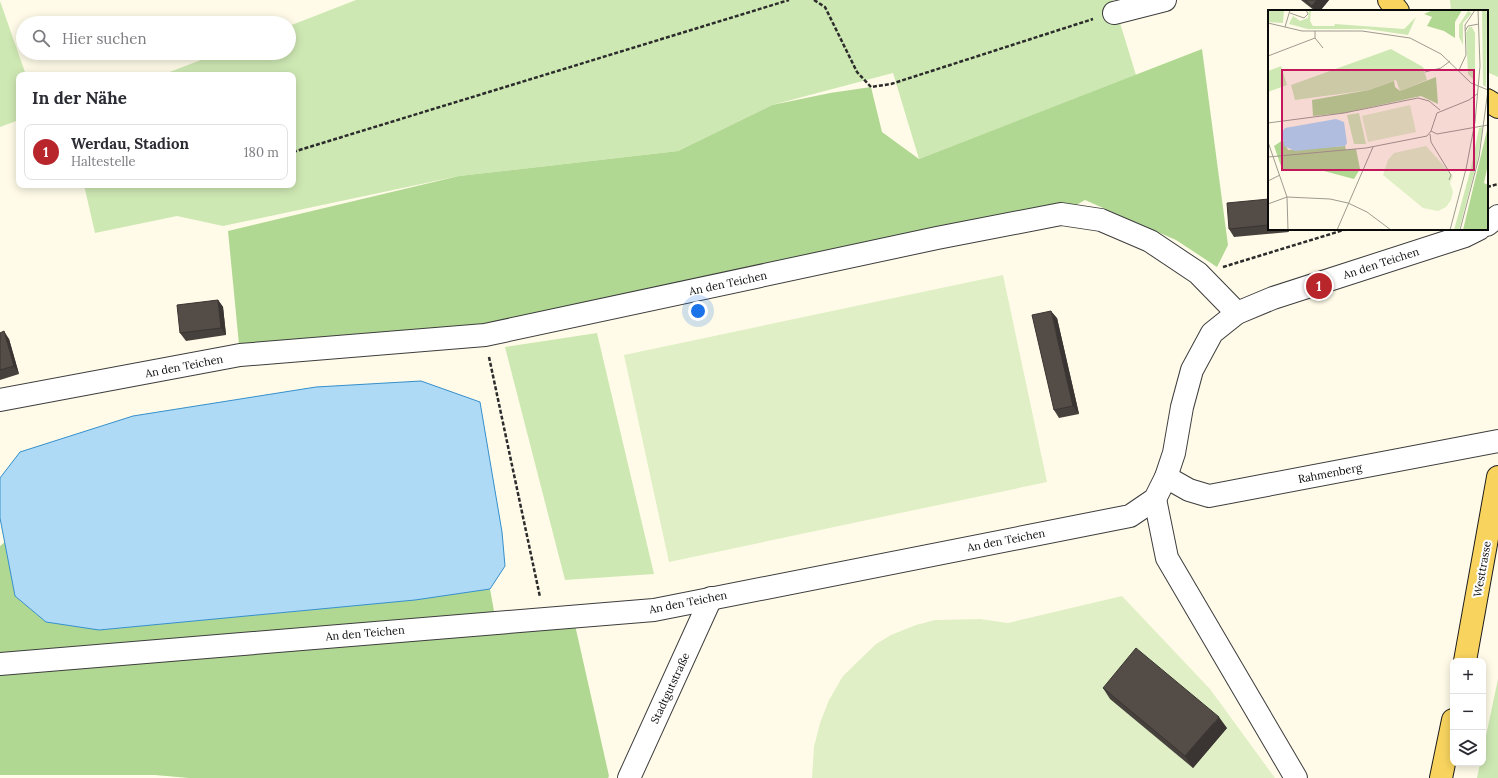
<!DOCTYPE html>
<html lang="de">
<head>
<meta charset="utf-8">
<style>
  body { margin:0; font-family:Lora,serif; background:#f7f7f7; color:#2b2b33 }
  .controls { position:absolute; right:12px; bottom:12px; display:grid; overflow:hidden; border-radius:8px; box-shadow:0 2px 10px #0003 }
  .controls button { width:36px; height:36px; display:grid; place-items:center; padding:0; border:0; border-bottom:1px solid #e1e1e2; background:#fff; color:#2b2b33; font:20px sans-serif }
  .you { position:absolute; left:698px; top:311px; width:14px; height:14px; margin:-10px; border:3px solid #fff; border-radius:50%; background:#1a73e8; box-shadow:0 0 0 6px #1a73e833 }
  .badge { display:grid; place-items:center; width:26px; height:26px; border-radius:50%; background:#b8252a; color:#fff; font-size:13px; font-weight:700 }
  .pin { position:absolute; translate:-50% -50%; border:2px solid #fff; box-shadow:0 1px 4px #0006 }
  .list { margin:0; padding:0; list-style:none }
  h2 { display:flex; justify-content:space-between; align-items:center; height:52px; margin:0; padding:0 16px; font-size:17px }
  h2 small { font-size:13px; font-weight:400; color:#7c7c81 }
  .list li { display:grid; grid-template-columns:26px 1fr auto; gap:12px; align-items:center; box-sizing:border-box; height:56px; margin:0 8px 8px; padding:0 8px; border:1px solid #e1e1e2; border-radius:8px }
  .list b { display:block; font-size:15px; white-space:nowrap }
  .list p { margin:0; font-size:13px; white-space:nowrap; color:#7c7c81 }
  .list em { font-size:13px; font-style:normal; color:#7c7c81 }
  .icon { flex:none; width:22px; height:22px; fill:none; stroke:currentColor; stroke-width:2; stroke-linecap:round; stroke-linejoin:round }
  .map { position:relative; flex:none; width:1498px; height:778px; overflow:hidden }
  .search { position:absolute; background:#fff; box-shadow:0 2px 10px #0003; left:16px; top:16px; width:280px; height:44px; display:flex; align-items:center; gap:10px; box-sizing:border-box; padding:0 14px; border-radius:22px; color:#7c7c81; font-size:15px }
  .panel { position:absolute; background:#fff; box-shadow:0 2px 10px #0003; left:16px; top:72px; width:280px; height:116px; border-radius:8px }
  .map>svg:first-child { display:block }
  .green { fill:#cee8b3 }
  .forest { fill:#b1d893 }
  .pitch { fill:#e0efc5 }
  .water { fill:#aedaf5; stroke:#358fcc }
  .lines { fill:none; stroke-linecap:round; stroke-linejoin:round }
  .minor-casing { stroke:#3d3d3d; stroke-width:24 }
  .major-casing { stroke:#1b1b1b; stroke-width:24 }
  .path { stroke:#2c2c2c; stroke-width:2.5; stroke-dasharray:4 2; stroke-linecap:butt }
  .minor { stroke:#fff; stroke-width:22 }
  .major { stroke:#f8d45f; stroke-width:22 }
  .wall { fill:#47413d }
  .shaded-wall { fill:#3a3532 }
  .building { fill:#534c47; stroke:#3a3532 }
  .labels { text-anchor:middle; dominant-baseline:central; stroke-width:4; stroke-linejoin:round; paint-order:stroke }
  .street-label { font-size:11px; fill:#0a0a0a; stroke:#fff }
  .inset-road { fill:none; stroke:#9d9b8f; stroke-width:1 }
  .view { fill:#c2185b; fill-opacity:0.15; stroke:#c2185b; stroke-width:2 }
  .inset-edge { fill:none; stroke:#0a0a0a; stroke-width:2 }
</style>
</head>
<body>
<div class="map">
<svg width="1498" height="778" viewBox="0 0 1498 778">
  <rect width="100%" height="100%" fill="#fffbe8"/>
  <g class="green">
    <polygon points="356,0 1113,0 1136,75 919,159 893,73 772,105 678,151 459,176 223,226 177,216 95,233 84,185 293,185 293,75 162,75 219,53 289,53 289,26"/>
    <polygon points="1450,0 1498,0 1498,77 1487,72 1487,11 1451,11"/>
    <polygon points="0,1 26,75 19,75 19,120 0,127"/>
    <polygon points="597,333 654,574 565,580 505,347"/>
    <polygon points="1498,679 1498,778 1477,778 1480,763 1483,763 1483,750"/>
  </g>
  <g class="forest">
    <polygon points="1202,49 1228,245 1217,267 1176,240 1085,200 1061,214 485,335 240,355 228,231 459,176 678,151 772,105 830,93 871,87 882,132 919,159"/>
    <polygon points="5,542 15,596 46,622 99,630 415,600 490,589 496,622 573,616 609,776 608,778 189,778 155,775 0,775 0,546"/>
  </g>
  <g class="pitch">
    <polygon points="1003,275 1047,482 669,562 624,355"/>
    <polygon points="1122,596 1210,689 1275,778 812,778 814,747 820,723 829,700 843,676 876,644 891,635 916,625 935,620 980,619 1008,623"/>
  </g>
  <polygon class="water" points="421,381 480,402 502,532 505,566 490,589 415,600 99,630 46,622 15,596 0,518 0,478 20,452 133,416 316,387"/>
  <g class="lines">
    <g class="minor-casing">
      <g id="minor">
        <polyline points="1114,13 1165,0"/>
        <polyline points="1487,225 1498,216"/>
        <polyline points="0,400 240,355 485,335 937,238 1061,214 1101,220 1150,241 1198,273 1237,313"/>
        <polyline points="1166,477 1189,490 1209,496 1498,441"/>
        <polyline points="1155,499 1167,558 1296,778"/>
        <polyline points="0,664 654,610 1130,516 1155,499 1166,477 1174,453 1182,407 1192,370 1212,333 1237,313 1273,298 1465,236 1479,229"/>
        <polyline points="629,778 711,598"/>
      </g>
    </g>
    <g class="major-casing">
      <g id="major">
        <polyline points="1389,0 1398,11"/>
        <polyline points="1487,100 1498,107"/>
        <polyline points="1465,661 1498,477"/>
        <polyline points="1441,778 1453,720"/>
      </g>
    </g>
    <g class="path">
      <polyline points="814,0 825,7 857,72 871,87 891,84 1093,19"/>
      <polyline points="293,152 789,0"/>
      <polyline points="1487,187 1498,184"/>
      <polyline points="1223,267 1347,229"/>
      <polyline points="489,357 540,597"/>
    </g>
    <use href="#minor" class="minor"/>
    <use href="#major" class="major"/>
  </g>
  <g class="wall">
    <polygon points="1301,0 1329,0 1320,11 1315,11"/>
    <polygon points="1269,199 1269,229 1288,229 1289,232 1234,237 1229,229"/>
    <polygon points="1322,229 1332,229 1324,231"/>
    <polygon points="218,300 223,307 226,335 186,341 180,333"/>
    <polygon points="1057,318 1079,414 1059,418 1054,410"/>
    <polygon points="0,333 9,339 19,374 0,380"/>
    <polygon points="1103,688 1227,728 1193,768 1110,699"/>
  </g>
  <g class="shaded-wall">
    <polygon points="1317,0 1329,0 1320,11 1316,11 1312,6"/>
    <polygon points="218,300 223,307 226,335 221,328"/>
    <polygon points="1051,311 1057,318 1079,414 1073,406"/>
    <polygon points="4,331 9,339 19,374 14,366"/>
    <polygon points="1219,717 1227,728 1193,768 1185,756"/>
  </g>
  <g class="building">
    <polygon points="1305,0 1317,0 1312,6"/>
    <polygon points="1269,199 1269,225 1229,229 1227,203"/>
    <polygon points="218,300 221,328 180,333 177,305"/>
    <polygon points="1051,311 1073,406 1054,410 1032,315"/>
    <polygon points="4,331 14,366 0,370 0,333"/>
    <polygon points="1136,648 1219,717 1185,756 1103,688"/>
  </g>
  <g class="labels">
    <g class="street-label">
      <text transform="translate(1381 263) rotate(-18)">An den Teichen</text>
      <text transform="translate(728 283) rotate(-12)">An den Teichen</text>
      <text transform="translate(184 366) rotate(-11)">An den Teichen</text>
      <text transform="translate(1330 473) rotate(-11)">Rahmenberg</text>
      <text transform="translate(1006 540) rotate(-11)">An den Teichen</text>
      <text transform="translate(1482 569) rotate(-80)">Westtrasse</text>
      <text transform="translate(688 602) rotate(-11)">An den Teichen</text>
      <text transform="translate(365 633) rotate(-5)">An den Teichen</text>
      <text transform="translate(670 688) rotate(-65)">Stadtgutstraße</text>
    </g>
  </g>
  <g transform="translate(1268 10)">
    <rect width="220" height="220" fill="#fffbe8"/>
    <path d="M0,0H16L15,13L0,12ZM41,0H43L42,11L45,16H66L67,14L136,19L148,7L140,25L99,19H40L21,14L25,6L32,11L40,8ZM214,0H218L219,5L218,77L215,75ZM200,1L204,3L195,13V35L191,27V15ZM201,17H204L207,23V71L200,64L198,23ZM123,39L155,57L159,70L132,81L128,70L101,80L27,90L23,75ZM13,56L19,75L0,82V61ZM91,103L98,134H86L79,105ZM215,117L209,152L191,220H186L203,158L211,118Z" fill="#cee8b3"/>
    <path d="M165,0H194L187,12V28L176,21L159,16L164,7L156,4ZM168,67L170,94L153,86L76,103L45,106L44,90L101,80L126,71L127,77L132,81ZM220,116V154L216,173L220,175L219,220H195ZM15,130L20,140L77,136L78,140L88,139L92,159L86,169L56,161L14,159L6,136Z" fill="#b1d893"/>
    <path d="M142,95L148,122L100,132L94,106ZM158,136L185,166L182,173L185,182L183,190L178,197L170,201L155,198L115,165L120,150L126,143Z" fill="#e0efc5"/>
    <path d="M68,109L76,112L79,133L77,136L27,141L16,136L14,122L17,118Z" fill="#aedaf5"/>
    <path class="inset-road" d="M22,3L36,8L40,4L38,0M0,13L34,21H94L142,28L173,44L203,73L220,80M17,17L22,0M47,21V28L55,38M197,21L200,16L211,14M0,46L47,28M191,60L198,45L197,15L207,0M157,62L173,58L182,51M0,113L76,103L150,88L161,91L172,100M163,121L169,124L220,115M162,124L163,132L183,165L181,170M0,132L19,187L20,220M0,147L98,138L159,126L163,121L169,103L201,90L209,84M0,171L12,165M0,194L19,187L62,189L80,193L99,202L123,220M69,220L105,137M182,220L198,159L207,112L212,56L210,0M192,220L211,147L220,80"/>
    <path class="view" d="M14,60H206V160H14Z"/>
    <rect width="220" height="220" class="inset-edge"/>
  </g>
</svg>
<div class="controls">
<button>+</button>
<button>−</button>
<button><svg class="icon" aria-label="layers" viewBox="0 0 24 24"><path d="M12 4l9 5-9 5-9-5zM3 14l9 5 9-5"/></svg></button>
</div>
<div class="you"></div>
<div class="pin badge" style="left:1319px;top:286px">1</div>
<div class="search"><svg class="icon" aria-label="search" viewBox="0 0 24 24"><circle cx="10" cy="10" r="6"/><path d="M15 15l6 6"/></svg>Hier suchen</div>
<section class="panel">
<h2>In der Nähe<small></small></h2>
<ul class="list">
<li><span class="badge">1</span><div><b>Werdau, Stadion</b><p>Haltestelle</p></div><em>180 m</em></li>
</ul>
</section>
</div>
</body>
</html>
